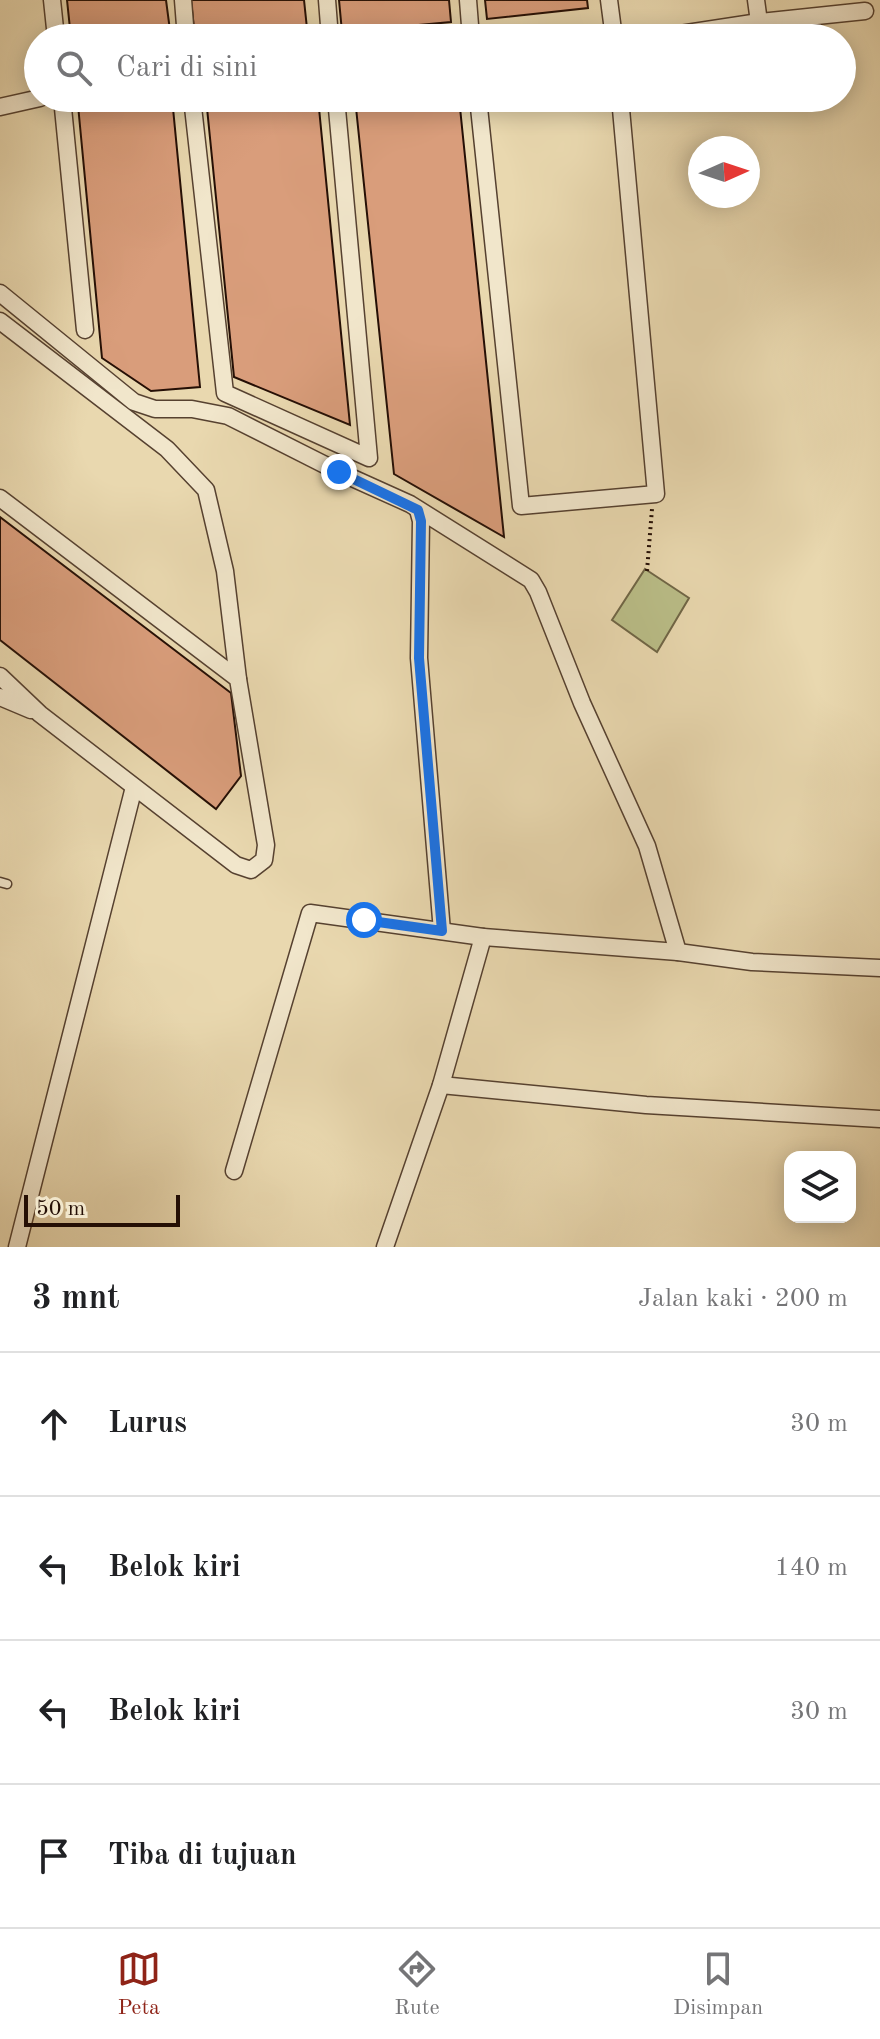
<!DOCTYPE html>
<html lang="id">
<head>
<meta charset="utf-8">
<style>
  body { margin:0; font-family:"Old Standard TT",serif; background:#f2f2f2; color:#202124 }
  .controls { position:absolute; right:24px; bottom:24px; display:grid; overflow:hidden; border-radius:16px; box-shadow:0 4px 20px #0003 }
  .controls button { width:72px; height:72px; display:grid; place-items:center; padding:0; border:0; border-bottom:2px solid #e0e0e0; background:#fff; color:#202124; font:40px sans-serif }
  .compass { position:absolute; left:688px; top:136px; width:72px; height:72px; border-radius:50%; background:#fff; box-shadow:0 4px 20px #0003; rotate:87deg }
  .scale { position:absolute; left:24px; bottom:20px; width:156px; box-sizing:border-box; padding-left:8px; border:4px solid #250f05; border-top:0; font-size:22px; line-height:28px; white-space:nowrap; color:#250f05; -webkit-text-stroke:6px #f1e6cb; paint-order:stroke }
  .stop { position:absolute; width:24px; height:24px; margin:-18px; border:6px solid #1a73e8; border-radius:50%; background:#fff }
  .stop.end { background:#1a73e8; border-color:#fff; box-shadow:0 2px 8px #0008 }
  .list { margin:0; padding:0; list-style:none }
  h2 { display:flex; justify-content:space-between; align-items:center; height:104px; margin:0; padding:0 32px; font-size:34px }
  h2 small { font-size:26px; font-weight:400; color:#757577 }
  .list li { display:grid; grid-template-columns:52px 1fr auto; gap:24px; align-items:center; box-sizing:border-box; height:144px; padding:0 32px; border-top:2px solid #e0e0e0 }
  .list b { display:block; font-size:30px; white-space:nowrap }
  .list em { font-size:26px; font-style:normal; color:#757577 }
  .icon { flex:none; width:44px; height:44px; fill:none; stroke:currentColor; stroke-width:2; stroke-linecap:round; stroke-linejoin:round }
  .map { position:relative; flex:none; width:880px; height:1247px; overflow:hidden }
  .search { position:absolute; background:#fff; box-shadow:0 4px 20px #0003; left:24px; right:24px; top:24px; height:88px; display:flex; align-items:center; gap:20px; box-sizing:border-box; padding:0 28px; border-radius:44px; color:#757577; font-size:30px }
  .sheet { height:680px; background:#fff }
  nav { display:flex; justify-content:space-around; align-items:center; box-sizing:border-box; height:112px; border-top:2px solid #e0e0e0; background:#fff; font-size:22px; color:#757577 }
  nav a { display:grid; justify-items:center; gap:4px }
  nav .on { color:#8f2418 }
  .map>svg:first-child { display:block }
  .pitch { fill:#babe88; stroke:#706646; stroke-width:2 }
  .building { fill:#d99d7b; stroke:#250f05; stroke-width:2 }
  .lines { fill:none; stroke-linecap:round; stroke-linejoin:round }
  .lane-casing { stroke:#564130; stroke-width:11 }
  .street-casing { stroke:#564130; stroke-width:19 }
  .path { stroke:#250f05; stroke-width:4; stroke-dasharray:2 4; stroke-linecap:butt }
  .lane { stroke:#f1e6cb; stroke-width:8 }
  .street { stroke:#f1e6cb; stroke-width:16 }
  .route { stroke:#1a73e8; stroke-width:10 }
</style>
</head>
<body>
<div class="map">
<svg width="880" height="1247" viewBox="0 0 880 1247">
  <rect width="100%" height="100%" fill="#e9d8af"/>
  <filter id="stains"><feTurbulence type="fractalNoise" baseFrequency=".0025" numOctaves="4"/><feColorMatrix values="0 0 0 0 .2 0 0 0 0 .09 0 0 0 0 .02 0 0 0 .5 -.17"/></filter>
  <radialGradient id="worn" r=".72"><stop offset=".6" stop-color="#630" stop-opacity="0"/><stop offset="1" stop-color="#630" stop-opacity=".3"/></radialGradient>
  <polygon class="pitch" points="645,569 689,598 657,652 612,620"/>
  <g class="building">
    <polygon points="67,0 166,0 171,38 71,38"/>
    <polygon points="191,0 304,0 308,38 195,38"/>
    <polygon points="339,0 449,0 451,22 342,32"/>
    <polygon points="485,0 587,0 588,8 487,19"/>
    <polygon points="147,98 172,98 200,387 151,391 102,358 78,105"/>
    <polygon points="206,98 318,98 350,425 234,377"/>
    <polygon points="355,98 459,98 504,537 394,474"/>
    <polygon points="0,517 231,693 241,776 216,809 0,640"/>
  </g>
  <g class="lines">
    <g class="lane-casing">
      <polyline id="lane" points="0,882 7,884"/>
    </g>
    <g class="street-casing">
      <g id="street">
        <polyline points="52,0 56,38"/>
        <polyline points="183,0 186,38"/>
        <polyline points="327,0 330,38"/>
        <polyline points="468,0 471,38"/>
        <polyline points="609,0 614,38"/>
        <polyline points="756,0 759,22"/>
        <polyline points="654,38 759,22 865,11"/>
        <polyline points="62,98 85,330"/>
        <polyline points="192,98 225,393 369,458 336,98"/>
        <polyline points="478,98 521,506 656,494 620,98"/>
        <polyline points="0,107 40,98"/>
        <polyline points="0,293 134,402 155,409 192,409 228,416 339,472 410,504 531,580 538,592 582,703 647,846 678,952"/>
        <polyline points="0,321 167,449 206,490 225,571 238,679"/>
        <polyline points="0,498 238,679 266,845 264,860 251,870 236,865 40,714 0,676"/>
        <polyline points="418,510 421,521 419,658 442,931"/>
        <polyline points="0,697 31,710"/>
        <polyline points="483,937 678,952 752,962 880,968"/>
        <polyline points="441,1085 646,1105 880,1119"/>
        <polyline points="234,1171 310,913 483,937 441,1085 385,1247"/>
        <polyline points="17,1247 134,787"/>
      </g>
    </g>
    <polyline class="path" points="647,571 652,509"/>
    <use href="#lane" class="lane"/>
    <use href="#street" class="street"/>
  </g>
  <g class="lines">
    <polyline class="route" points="339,472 418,510 421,521 419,658 442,931 364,920"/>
  </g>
  <rect width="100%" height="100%" filter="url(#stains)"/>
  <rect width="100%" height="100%" fill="url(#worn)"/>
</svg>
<div class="controls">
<button><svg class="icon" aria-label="layers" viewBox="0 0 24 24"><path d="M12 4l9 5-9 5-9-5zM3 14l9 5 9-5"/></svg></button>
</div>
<svg class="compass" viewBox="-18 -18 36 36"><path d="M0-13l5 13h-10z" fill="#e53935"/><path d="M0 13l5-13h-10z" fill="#757577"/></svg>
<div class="scale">50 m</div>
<div class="stop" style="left:364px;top:920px"></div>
<div class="stop end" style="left:339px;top:472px"></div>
<div class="search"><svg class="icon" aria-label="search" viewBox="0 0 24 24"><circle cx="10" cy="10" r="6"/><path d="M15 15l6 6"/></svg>Cari di sini</div>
</div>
<section class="sheet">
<h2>3 mnt<small>Jalan kaki · 200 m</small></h2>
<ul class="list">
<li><svg class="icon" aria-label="ahead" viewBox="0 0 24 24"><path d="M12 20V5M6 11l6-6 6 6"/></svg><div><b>Lurus</b></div><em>30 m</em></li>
<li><svg class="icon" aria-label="left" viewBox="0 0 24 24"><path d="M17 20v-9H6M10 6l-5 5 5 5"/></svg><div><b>Belok kiri</b></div><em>140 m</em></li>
<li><svg class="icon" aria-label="left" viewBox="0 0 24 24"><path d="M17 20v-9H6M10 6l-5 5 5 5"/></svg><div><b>Belok kiri</b></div><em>30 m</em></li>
<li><svg class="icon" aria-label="arrive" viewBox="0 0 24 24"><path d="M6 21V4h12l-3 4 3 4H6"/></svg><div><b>Tiba di tujuan</b></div></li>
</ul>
</section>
<nav>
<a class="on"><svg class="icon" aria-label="map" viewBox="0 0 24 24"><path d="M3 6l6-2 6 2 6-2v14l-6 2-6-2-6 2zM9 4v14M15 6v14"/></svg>Peta</a>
<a><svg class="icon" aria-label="directions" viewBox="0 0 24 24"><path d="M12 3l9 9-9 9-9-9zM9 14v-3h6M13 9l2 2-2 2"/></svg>Rute</a>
<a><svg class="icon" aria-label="saved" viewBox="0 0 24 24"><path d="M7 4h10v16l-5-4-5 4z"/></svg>Disimpan</a>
</nav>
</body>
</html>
